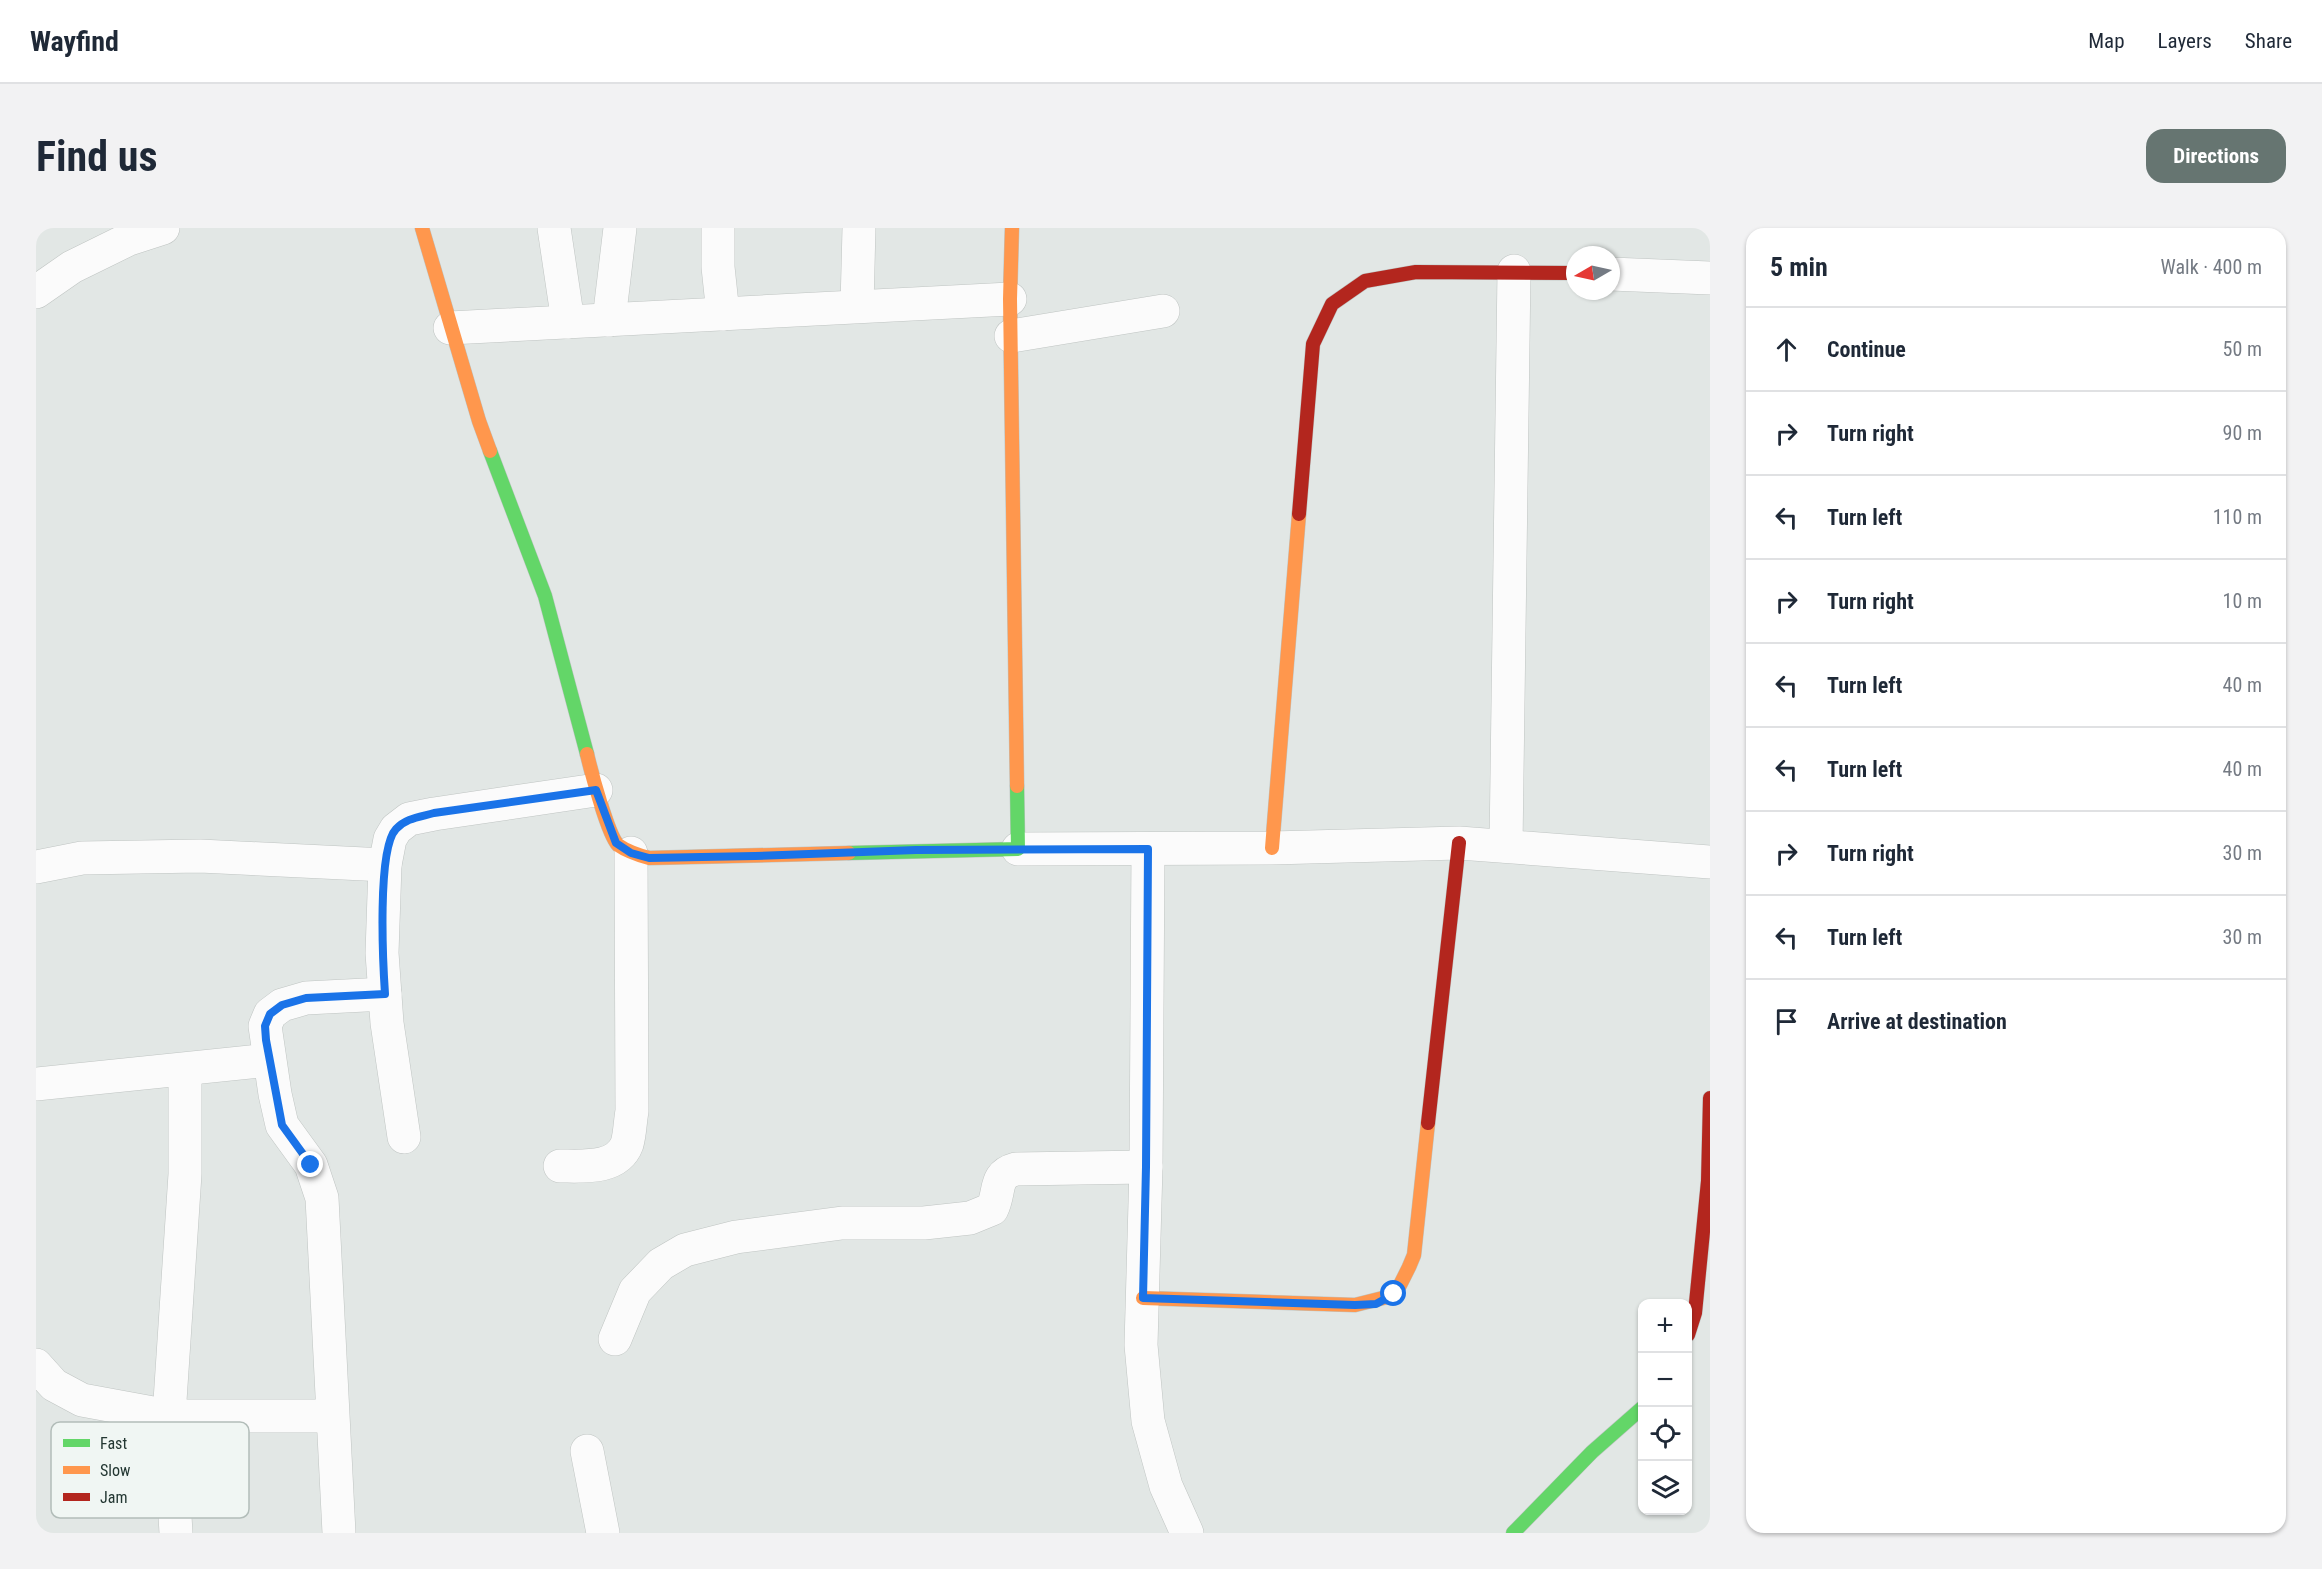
<!DOCTYPE html>
<html lang="en">
<head>
<meta charset="utf-8">
<style>
  body { margin:0; font-family:"Roboto Condensed",sans-serif; background:#f2f2f3; color:#1f2937 }
  .controls { position:absolute; right:18px; bottom:18px; display:grid; overflow:hidden; border-radius:12px; box-shadow:0 2px 4px #0004 }
  .controls button { width:54px; height:54px; display:grid; place-items:center; padding:0; border:0; border-bottom:2px solid #e0e1e3; background:#fff; color:#1f2937; font:30px sans-serif }
  .compass { position:absolute; left:1530px; top:18px; width:54px; height:54px; border-radius:50%; background:#fff; box-shadow:0 2px 4px #0004; rotate:261deg }
  .stop { position:absolute; width:18px; height:18px; margin:-14px; border:4px solid #1a73e8; border-radius:50%; background:#fff }
  .stop.end { background:#1a73e8; border-color:#fff; box-shadow:0 2px 6px #0008 }
  .list { margin:0; padding:0; list-style:none }
  h2 { display:flex; justify-content:space-between; align-items:center; height:78px; margin:0; padding:0 24px; font-size:26px }
  h2 small { font-size:20px; font-weight:400; color:#747a83 }
  .list li { display:grid; grid-template-columns:39px 1fr auto; gap:18px; align-items:center; box-sizing:border-box; height:84px; padding:0 24px; border-top:2px solid #e0e1e3 }
  .list b { display:block; font-size:22px; white-space:nowrap }
  .list em { font-size:20px; font-style:normal; color:#747a83 }
  .icon { flex:none; width:33px; height:33px; fill:none; stroke:currentColor; stroke-width:2; stroke-linecap:round; stroke-linejoin:round }
  .map { position:relative; flex:none; width:1674px; height:1305px; overflow:hidden; border-radius:18px }
  header { display:flex; align-items:center; gap:36px; box-sizing:border-box; height:84px; padding:0 30px; background:#fff; border-bottom:2px solid #e0e1e3 }
  header strong { font-size:28px }
  nav { display:flex; gap:33px; margin-inline-start:auto; font-size:21px }
  .intro { display:flex; align-items:center; justify-content:space-between; box-sizing:border-box; height:144px; padding:0 36px }
  h1 { margin:0; font-size:42px }
  .button { padding:15px 27px; border-radius:18px; background:#667571; color:#fff; font-size:21px; font-weight:700 }
  main { display:flex; gap:36px; padding:0 36px }
  aside { flex:1; background:#fff; border-radius:18px; box-shadow:0 2px 4px #0004 }
  .map>svg:first-child { display:block }
  .lines { fill:none; stroke-linecap:round; stroke-linejoin:round }
  .street-casing { stroke:#bfc4c2; stroke-width:34 }
  .fast-casing { stroke:#bec4c2; stroke-width:15 }
  .slow-casing { stroke:#bec4c2; stroke-width:15 }
  .jam-casing { stroke:#bec4c2; stroke-width:15 }
  .street { stroke:#fbfbfb; stroke-width:33 }
  .fast { stroke:#63d668; stroke-width:14 }
  .slow { stroke:#ff974d; stroke-width:14 }
  .jam { stroke:#b3261e; stroke-width:14 }
  .route { stroke:#1a73e8; stroke-width:8 }
  .key { fill:#f0f6f3; stroke:#b2bdb9; stroke-width:1.5 }
  .key-label { font-size:16px; fill:#233732 }
</style>
</head>
<body>
<header>
<strong>Wayfind</strong>
<nav><a>Map</a><a>Layers</a><a>Share</a></nav>
</header>
<div class="intro"><h1>Find us</h1><a class="button">Directions</a></div>
<main>
<div class="map">
<svg width="1674" height="1305" viewBox="0 0 1674 1305">
  <rect width="100%" height="100%" fill="#e2e7e5"/>
  <g class="lines">
    <g class="street-casing">
      <g id="street">
        <polyline points="518,0 532,94"/>
        <polyline points="682,0 682,39 687,86"/>
        <polyline points="1575,46 1674,50"/>
        <polyline points="0,64 36,39 93,11 127,0"/>
        <polyline points="821,78 823,0"/>
        <polyline points="573,92 584,0"/>
        <polyline points="414,100 974,71"/>
        <polyline points="975,108 1127,83"/>
        <polyline points="1470,618 1478,43"/>
        <polyline points="982,621 1236,620 1423,615 1674,634"/>
        <polyline points="1112,621 1110,939 1105,1117 1112,1193 1130,1258 1151,1305"/>
        <polyline points="0,639 46,630 164,628 349,637"/>
        <polyline points="0,856 233,832"/>
        <polyline points="368,909 351,795 346,725 349,637 354,611 360,601 373,591 398,586 560,562"/>
        <path d="M524,938C546,938 581,942 591,916C594,906 594,894 596,883L595,625"/>
        <path d="M579,1111L599,1063L625,1036L649,1022L700,1009L806,995H888L934,990L956,981C965,963 957,947 980,941L1110,939"/>
        <polyline points="0,1137 18,1157 46,1172 133,1188 296,1188"/>
        <polyline points="551,1223 567,1305"/>
        <polyline points="140,1305 133,1188 149,946 149,842"/>
        <polyline points="303,1305 286,970 275,937 246,897 239,866 229,798 234,786 246,777 270,770 349,766"/>
      </g>
    </g>
    <g class="fast-casing">
      <g id="fast">
        <polyline points="454,223 509,368 551,526"/>
        <polyline points="813,625 982,621 981,558"/>
        <polyline points="1477,1305 1556,1224 1606,1180"/>
      </g>
    </g>
    <g class="slow-casing">
      <g id="slow">
        <polyline points="386,0 443,193 454,223"/>
        <polyline points="976,0 974,71 981,558"/>
        <path d="M551,526C555,543 572,607 582,617C592,624 602,627 613,630L813,625"/>
        <polyline points="1236,620 1263,286"/>
        <polyline points="1107,1070 1319,1077 1351,1069 1364,1057 1373,1039 1378,1027 1392,895"/>
      </g>
    </g>
    <g class="jam-casing">
      <g id="jam">
        <polyline points="1263,286 1277,116 1296,76 1329,53 1380,44 1539,45"/>
        <polyline points="1392,895 1423,615"/>
        <polyline points="1652,1107 1659,1085 1672,953 1674,870"/>
      </g>
    </g>
    <use href="#street" class="street"/>
    <use href="#fast" class="fast"/>
    <use href="#slow" class="slow"/>
    <use href="#jam" class="jam"/>
  </g>
  <g class="lines">
    <path class="route" d="M275,937L246,897L230,812L229,798L234,786L246,777L270,770L349,766C347,736 341,621 360,601C370,590 384,589 398,585L560,562L580,615L595,625L613,630L719,628L880,622L1112,621L1110,939L1107,1070L1319,1077L1340,1076L1358,1066"/>
  </g>
  <rect x="15" y="1194" width="198" height="96" rx="9" class="key"/>
  <rect x="27" y="1211" width="27" height="8" fill="#63d668"/>
  <rect x="27" y="1238" width="27" height="8" fill="#ff974d"/>
  <rect x="27" y="1265" width="27" height="8" fill="#b3261e"/>
  <g class="key-label">
    <text x="64" y="1221">Fast</text>
    <text x="64" y="1248">Slow</text>
    <text x="64" y="1275">Jam</text>
  </g>
</svg>
<div class="controls">
<button>+</button>
<button>−</button>
<button><svg class="icon" aria-label="locate" viewBox="0 0 24 24"><circle cx="12" cy="12" r="6"/><path d="M12 2v4M12 18v4M2 12h4M18 12h4"/></svg></button>
<button><svg class="icon" aria-label="layers" viewBox="0 0 24 24"><path d="M12 4l9 5-9 5-9-5zM3 14l9 5 9-5"/></svg></button>
</div>
<svg class="compass" viewBox="-18 -18 36 36"><path d="M0-13l5 13h-10z" fill="#e53935"/><path d="M0 13l5-13h-10z" fill="#747a83"/></svg>
<div class="stop" style="left:1358px;top:1066px"></div>
<div class="stop end" style="left:275px;top:937px"></div>
</div>
<aside>
<h2>5 min<small>Walk · 400 m</small></h2>
<ul class="list">
<li><svg class="icon" aria-label="ahead" viewBox="0 0 24 24"><path d="M12 20V5M6 11l6-6 6 6"/></svg><div><b>Continue</b></div><em>50 m</em></li>
<li><svg class="icon" aria-label="right" viewBox="0 0 24 24"><path d="M7 20v-9h11M14 6l5 5-5 5"/></svg><div><b>Turn right</b></div><em>90 m</em></li>
<li><svg class="icon" aria-label="left" viewBox="0 0 24 24"><path d="M17 20v-9H6M10 6l-5 5 5 5"/></svg><div><b>Turn left</b></div><em>110 m</em></li>
<li><svg class="icon" aria-label="right" viewBox="0 0 24 24"><path d="M7 20v-9h11M14 6l5 5-5 5"/></svg><div><b>Turn right</b></div><em>10 m</em></li>
<li><svg class="icon" aria-label="left" viewBox="0 0 24 24"><path d="M17 20v-9H6M10 6l-5 5 5 5"/></svg><div><b>Turn left</b></div><em>40 m</em></li>
<li><svg class="icon" aria-label="left" viewBox="0 0 24 24"><path d="M17 20v-9H6M10 6l-5 5 5 5"/></svg><div><b>Turn left</b></div><em>40 m</em></li>
<li><svg class="icon" aria-label="right" viewBox="0 0 24 24"><path d="M7 20v-9h11M14 6l5 5-5 5"/></svg><div><b>Turn right</b></div><em>30 m</em></li>
<li><svg class="icon" aria-label="left" viewBox="0 0 24 24"><path d="M17 20v-9H6M10 6l-5 5 5 5"/></svg><div><b>Turn left</b></div><em>30 m</em></li>
<li><svg class="icon" aria-label="arrive" viewBox="0 0 24 24"><path d="M6 21V4h12l-3 4 3 4H6"/></svg><div><b>Arrive at destination</b></div></li>
</ul>
</aside>
</main>
</body>
</html>
